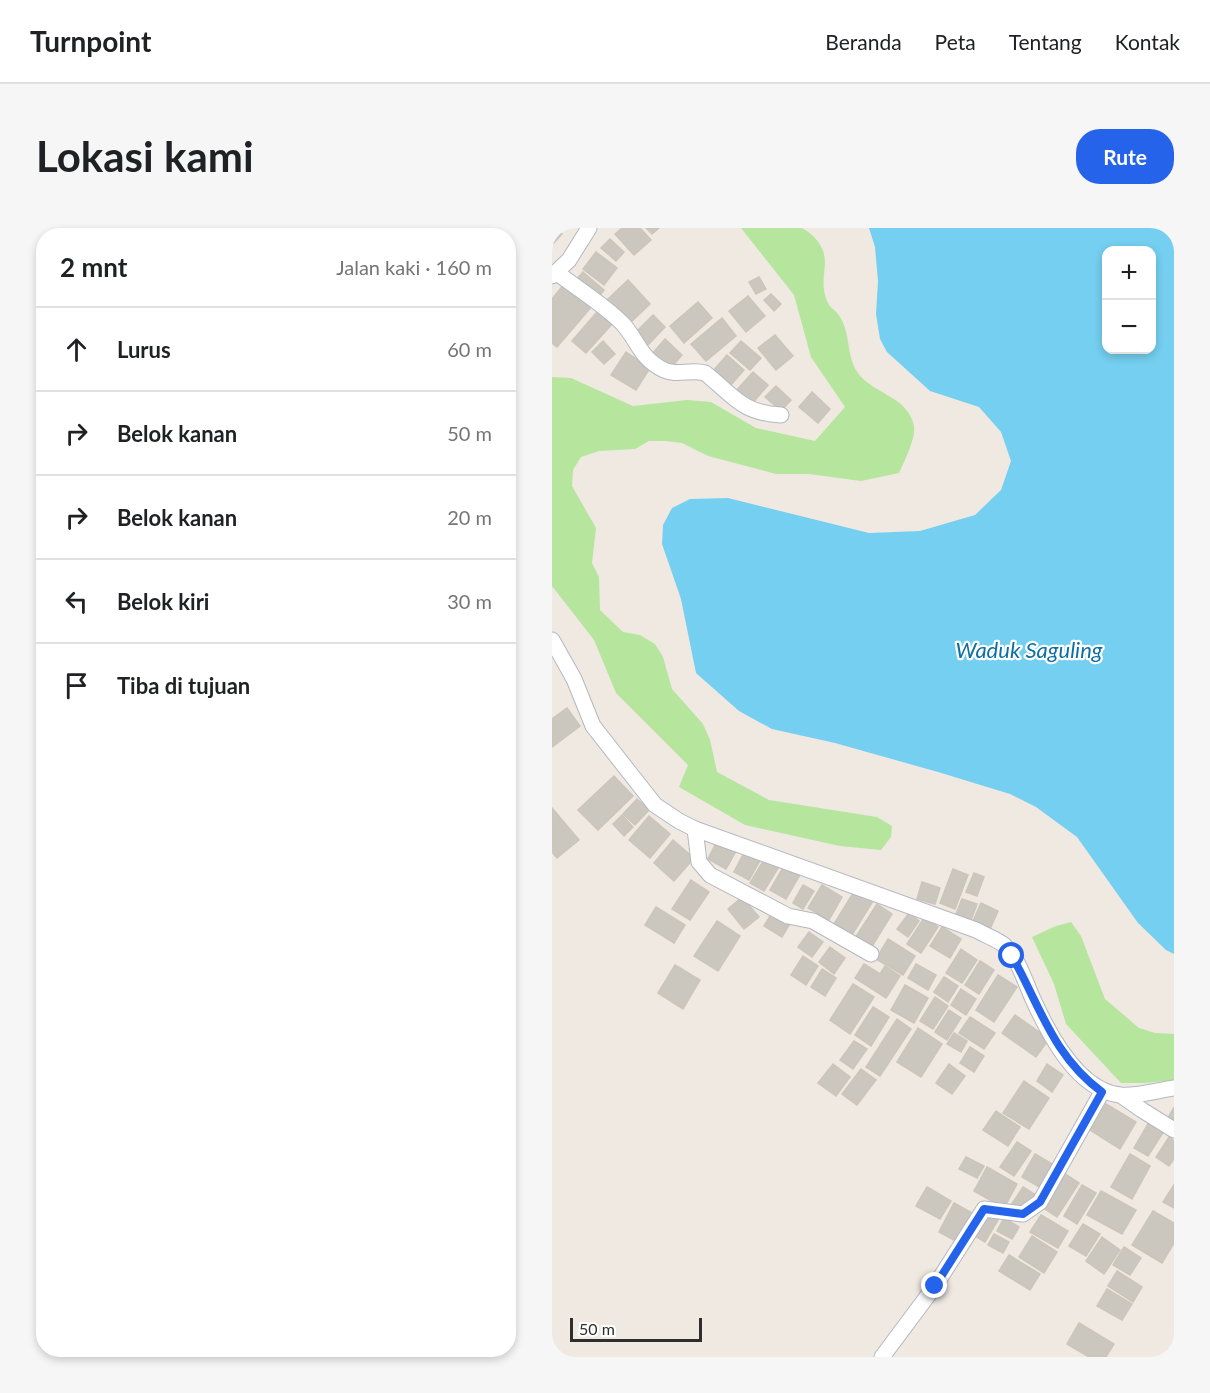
<!DOCTYPE html>
<html lang="id">
<head>
<meta charset="utf-8">
<style>
  body { margin:0; font-family:Lato,sans-serif; background:#f6f6f6; color:#202124 }
  .controls { position:absolute; right:18px; top:18px; display:grid; overflow:hidden; border-radius:12px; box-shadow:0 3px 9px #0003 }
  .controls button { width:54px; height:54px; display:grid; place-items:center; padding:0; border:0; border-bottom:2px solid #e0e0e0; background:#fff; color:#202124; font:30px sans-serif }
  .scale { position:absolute; left:18px; bottom:15px; width:132px; box-sizing:border-box; padding-left:6px; border:3px solid #2e2e2e; border-top:0; font-size:16px; line-height:21px; white-space:nowrap; color:#2e2e2e; -webkit-text-stroke:4px #fff; paint-order:stroke }
  .stop { position:absolute; width:18px; height:18px; margin:-14px; border:4px solid #2563eb; border-radius:50%; background:#fff }
  .stop.end { background:#2563eb; border-color:#fff; box-shadow:0 2px 6px #0008 }
  .list { margin:0; padding:0; list-style:none }
  h2 { display:flex; justify-content:space-between; align-items:center; height:78px; margin:0; padding:0 24px; font-size:26px }
  h2 small { font-size:20px; font-weight:400; color:#757577 }
  .list li { display:grid; grid-template-columns:39px 1fr auto; gap:18px; align-items:center; box-sizing:border-box; height:84px; padding:0 24px; border-top:2px solid #e0e0e0 }
  .list b { display:block; font-size:22px; white-space:nowrap }
  .list em { font-size:20px; font-style:normal; color:#757577 }
  .icon { flex:none; width:33px; height:33px; fill:none; stroke:currentColor; stroke-width:2; stroke-linecap:round; stroke-linejoin:round }
  .map { position:relative; flex:none; width:622px; height:1129px; overflow:hidden; border-radius:24px }
  header { display:flex; align-items:center; gap:36px; box-sizing:border-box; height:84px; padding:0 30px; background:#fff; border-bottom:2px solid #e0e0e0 }
  header strong { font-size:28px }
  nav { display:flex; gap:33px; margin-inline-start:auto; font-size:21px }
  .intro { display:flex; align-items:center; justify-content:space-between; box-sizing:border-box; height:144px; padding:0 36px }
  h1 { margin:0; font-size:42px }
  .button { padding:15px 27px; border-radius:24px; background:#2563eb; color:#fff; font-size:21px; font-weight:700 }
  main { display:flex; gap:36px; padding:0 36px }
  aside { flex:1; background:#fff; border-radius:24px; box-shadow:0 3px 9px #0003 }
  .map>svg:first-child { display:block }
  .green { fill:#b6e59e }
  .water { fill:#75cff0; fill-rule:evenodd }
  .building { fill:#cbc7bf; stroke:#cbc5ba; stroke-width:1.5 }
  .lines { fill:none; stroke-linecap:round; stroke-linejoin:round }
  .street-casing { stroke:#b4b7c1; stroke-width:17 }
  .street { stroke:#fff; stroke-width:15 }
  .route { stroke:#2563eb; stroke-width:8 }
  .labels { text-anchor:middle; dominant-baseline:central; stroke-width:4.5; stroke-linejoin:round; paint-order:stroke }
  .water-label { font-size:22px; font-style:italic; fill:#0d6fa3; stroke:#fff }
</style>
</head>
<body>
<header>
<strong>Turnpoint</strong>
<nav><a>Beranda</a><a>Peta</a><a>Tentang</a><a>Kontak</a></nav>
</header>
<div class="intro"><h1>Lokasi kami</h1><a class="button">Rute</a></div>
<main>
<aside>
<h2>2 mnt<small>Jalan kaki · 160 m</small></h2>
<ul class="list">
<li><svg class="icon" aria-label="ahead" viewBox="0 0 24 24"><path d="M12 20V5M6 11l6-6 6 6"/></svg><div><b>Lurus</b></div><em>60 m</em></li>
<li><svg class="icon" aria-label="right" viewBox="0 0 24 24"><path d="M7 20v-9h11M14 6l5 5-5 5"/></svg><div><b>Belok kanan</b></div><em>50 m</em></li>
<li><svg class="icon" aria-label="right" viewBox="0 0 24 24"><path d="M7 20v-9h11M14 6l5 5-5 5"/></svg><div><b>Belok kanan</b></div><em>20 m</em></li>
<li><svg class="icon" aria-label="left" viewBox="0 0 24 24"><path d="M17 20v-9H6M10 6l-5 5 5 5"/></svg><div><b>Belok kiri</b></div><em>30 m</em></li>
<li><svg class="icon" aria-label="arrive" viewBox="0 0 24 24"><path d="M6 21V4h12l-3 4 3 4H6"/></svg><div><b>Tiba di tujuan</b></div></li>
</ul>
</aside>
<div class="map">
<svg width="622" height="1129" viewBox="0 0 622 1129">
  <rect width="100%" height="100%" fill="#efe9e1"/>
  <g class="green">
    <path d="M189,0C204,0 237,0 249,0C253,1 258,5 260,7C283,29 267,44 273,67C277,82 282,79 288,89C298,104 295,127 304,142C318,166 356,167 362,198C364,210 352,234 347,245L309,253L257,246H224L156,228L130,215L114,213H97L83,221L47,223L29,229L21,242L20,258L44,300L40,335L47,349L48,382L71,404L88,407L103,416L111,429L120,461L151,496L158,512L165,544L217,572L325,589L340,598L339,609L329,622L288,618L193,597L127,559L136,537L64,465L42,412L0,358V149L19,150L81,178L135,172L159,174L204,200L263,213L293,179L259,129L242,67Z"/>
    <polygon points="519,694 529,708 553,771 587,800 603,805 622,806 622,852 594,855 569,855 514,796 502,756 480,709 504,698"/>
  </g>
  <path class="water" d="M317,0H622V726L614,722L586,695L525,609L484,579L458,566L386,544L283,515L220,501L187,483L144,445L129,371L110,316L111,297L120,280L138,271L176,270L317,305L368,303L423,287L449,262L459,233L449,204L427,179L378,163L335,124L328,111L324,86L326,53L323,19ZM554,22H600V122H554Z"/>
  <g class="building">
    <polygon points="0,0 10,6 0,17"/>
    <polygon points="70,0 88,0 99,12 82,27 63,6"/>
    <polygon points="94,0 107,0 100,6"/>
    <polygon points="58,11 72,24 64,33 49,20"/>
    <polygon points="44,24 65,40 52,57 31,41"/>
    <polygon points="31,44 52,62 45,71 23,53"/>
    <polygon points="207,49 214,61 204,66 197,54"/>
    <polygon points="76,52 98,76 77,96 55,72"/>
    <polygon points="13,55 40,78 5,119 0,115 0,71"/>
    <polygon points="219,66 229,76 222,83 212,72"/>
    <polygon points="196,68 213,88 194,104 177,83"/>
    <polygon points="146,74 160,90 132,115 118,98"/>
    <polygon points="45,84 60,96 34,125 20,113"/>
    <polygon points="101,87 113,99 94,119 81,107"/>
    <polygon points="170,90 184,108 154,133 139,116"/>
    <polygon points="223,107 241,128 224,142 206,120"/>
    <polygon points="113,111 130,127 118,141 100,126"/>
    <polygon points="51,113 63,126 52,136 40,124"/>
    <polygon points="189,113 209,130 198,142 178,125"/>
    <polygon points="74,124 98,140 84,162 59,147"/>
    <polygon points="175,127 192,142 178,158 161,143"/>
    <polygon points="201,144 216,157 199,177 183,164"/>
    <polygon points="224,158 239,172 229,183 213,169"/>
    <polygon points="260,164 278,181 266,195 247,179"/>
    <polygon points="15,480 28,498 0,519 0,491"/>
    <polygon points="62,548 81,568 46,602 26,582"/>
    <polygon points="85,571 97,582 83,597 71,586"/>
    <polygon points="0,580 27,612 5,630 0,624"/>
    <polygon points="70,587 81,599 72,608 61,596"/>
    <polygon points="97,588 118,606 98,630 77,612"/>
    <polygon points="121,612 142,630 122,653 102,635"/>
    <polygon points="165,613 184,623 174,641 156,631"/>
    <polygon points="194,621 210,629 197,652 182,644"/>
    <polygon points="214,628 228,637 212,663 198,655"/>
    <polygon points="233,636 249,645 234,671 218,662"/>
    <polygon points="401,641 416,647 403,681 388,675"/>
    <polygon points="422,645 432,649 425,668 414,664"/>
    <polygon points="139,652 157,664 138,692 120,681"/>
    <polygon points="370,654 388,660 383,676 365,671"/>
    <polygon points="251,657 262,663 251,681 241,675"/>
    <polygon points="270,657 290,669 277,692 256,680"/>
    <polygon points="303,662 321,673 300,707 282,696"/>
    <polygon points="190,669 207,689 192,701 176,681"/>
    <polygon points="410,671 425,676 419,692 404,686"/>
    <polygon points="429,675 446,683 438,701 421,693"/>
    <polygon points="325,676 340,686 319,720 303,710"/>
    <polygon points="104,679 133,697 122,715 93,697"/>
    <polygon points="221,683 239,694 230,709 212,698"/>
    <polygon points="357,685 367,693 356,709 345,701"/>
    <polygon points="372,690 386,699 369,725 355,716"/>
    <polygon points="165,693 188,708 166,743 142,728"/>
    <polygon points="390,699 409,711 398,730 378,718"/>
    <polygon points="257,704 271,714 260,729 246,719"/>
    <polygon points="336,711 363,728 351,747 324,731"/>
    <polygon points="278,719 293,730 282,746 267,734"/>
    <polygon points="409,721 425,732 410,755 394,745"/>
    <polygon points="251,728 266,738 254,757 239,747"/>
    <polygon points="428,733 442,742 427,766 413,757"/>
    <polygon points="312,736 328,746 333,738 348,748 334,770 303,750"/>
    <polygon points="364,736 384,747 376,762 356,750"/>
    <polygon points="123,737 148,752 131,781 106,765"/>
    <polygon points="270,741 284,750 273,768 259,759"/>
    <polygon points="446,747 465,759 442,794 424,782"/>
    <polygon points="392,749 406,758 396,774 382,764"/>
    <polygon points="301,756 322,769 298,806 278,792"/>
    <polygon points="353,757 376,770 362,795 339,782"/>
    <polygon points="409,761 424,771 414,787 399,777"/>
    <polygon points="383,769 396,778 381,801 368,793"/>
    <polygon points="321,779 337,789 319,818 303,807"/>
    <polygon points="397,782 409,790 395,812 383,804"/>
    <polygon points="463,787 497,811 484,829 450,805"/>
    <polygon points="418,789 443,805 432,821 407,805"/>
    <polygon points="345,791 359,801 328,848 314,839"/>
    <polygon points="366,800 390,816 369,849 345,834"/>
    <polygon points="402,805 415,813 409,824 395,816"/>
    <polygon points="302,813 315,821 301,841 288,832"/>
    <polygon points="418,819 432,828 422,844 408,835"/>
    <polygon points="281,836 298,849 284,868 266,855"/>
    <polygon points="397,836 413,848 400,866 384,855"/>
    <polygon points="495,836 511,847 500,864 485,853"/>
    <polygon points="309,841 324,852 305,877 290,866"/>
    <polygon points="472,853 497,870 477,901 451,885"/>
    <polygon points="554,876 584,894 568,921 538,902"/>
    <polygon points="622,879 622,893 616,890"/>
    <polygon points="444,883 468,899 456,918 431,902"/>
    <polygon points="597,894 612,903 596,928 582,920"/>
    <polygon points="617,909 622,913 622,931 617,938 604,929"/>
    <polygon points="465,914 479,923 462,948 448,939"/>
    <polygon points="483,926 502,937 489,960 470,949"/>
    <polygon points="578,926 598,938 580,971 559,959"/>
    <polygon points="414,929 432,938 425,950 407,941"/>
    <polygon points="435,939 465,956 452,980 422,963"/>
    <polygon points="512,945 527,955 505,989 490,979"/>
    <polygon points="530,957 544,965 525,996 512,988"/>
    <polygon points="622,957 622,980 611,974"/>
    <polygon points="375,959 399,973 388,991 364,978"/>
    <polygon points="471,959 484,967 472,986 459,977"/>
    <polygon points="549,963 584,982 570,1006 535,987"/>
    <polygon points="402,975 422,986 407,1015 387,1004"/>
    <polygon points="601,983 622,995 622,1015 610,1035 580,1017"/>
    <polygon points="432,984 446,992 433,1014 419,1006"/>
    <polygon points="489,987 516,1003 506,1020 478,1004"/>
    <polygon points="452,990 467,999 460,1011 445,1003"/>
    <polygon points="531,996 548,1006 534,1028 517,1018"/>
    <polygon points="442,1006 457,1014 451,1025 436,1017"/>
    <polygon points="480,1008 505,1024 492,1045 467,1029"/>
    <polygon points="550,1009 568,1022 552,1046 534,1033"/>
    <polygon points="572,1019 589,1030 578,1047 561,1037"/>
    <polygon points="457,1027 488,1046 478,1062 447,1043"/>
    <polygon points="565,1043 590,1059 581,1074 556,1058"/>
    <polygon points="555,1061 580,1076 570,1092 545,1078"/>
    <polygon points="527,1095 562,1116 554,1129 537,1129 515,1116"/>
  </g>
  <g class="lines">
    <g class="street-casing">
      <g id="street">
        <path d="M4,44C26,61 51,76 70,95C86,112 88,131 112,142C125,148 139,141 153,145C181,167 189,185 229,187"/>
        <polyline points="0,48 17,32 37,0"/>
        <path d="M0,412L22,451L41,498L103,577L127,593L143,601L424,702C433,707 444,711 452,717C466,730 473,753 480,769C496,805 525,862 568,867C583,869 607,862 622,860"/>
        <polyline points="143,601 147,634 158,647 236,688 261,693 319,726"/>
        <polyline points="570,868 590,882 622,902"/>
        <polyline points="330,1129 383,1058 432,981 471,986 488,974 550,864"/>
      </g>
    </g>
    <use href="#street" class="street"/>
  </g>
  <g class="lines">
    <path class="route" d="M383,1058L432,981L471,986L488,974L550,864C501,828 488,778 460,728"/>
  </g>
  <g class="labels">
    <g class="water-label">
      <text x="477" y="421">Waduk Saguling</text>
    </g>
  </g>
</svg>
<div class="controls">
<button>+</button>
<button>−</button>
</div>
<div class="scale">50 m</div>
<div class="stop" style="left:460px;top:728px"></div>
<div class="stop end" style="left:383px;top:1058px"></div>
</div>
</main>
</body>
</html>
